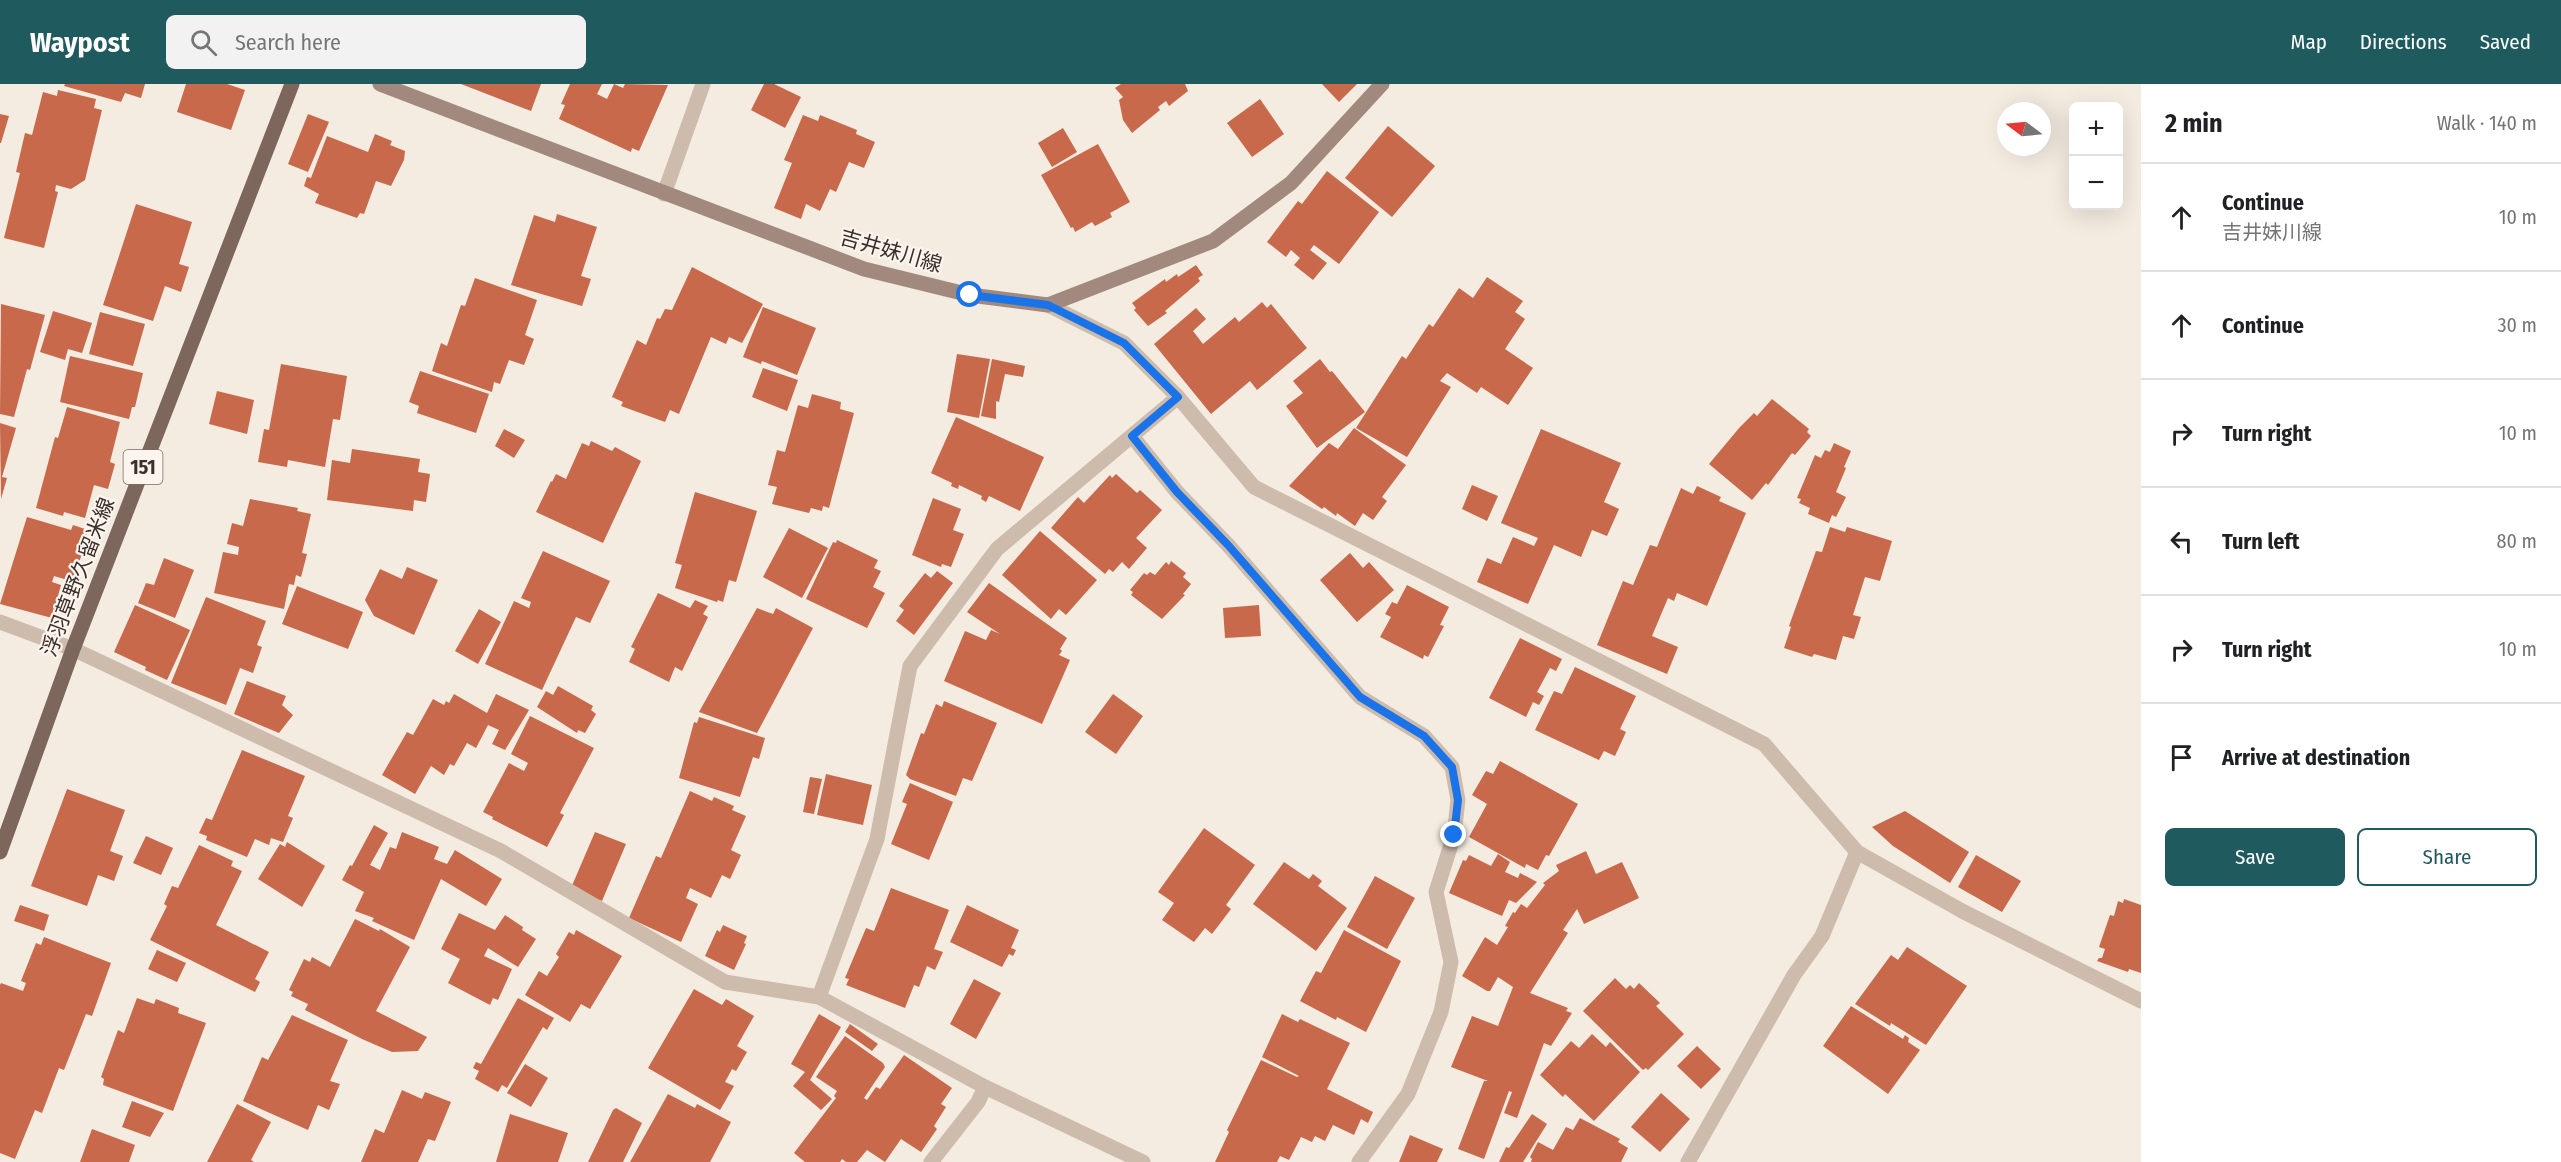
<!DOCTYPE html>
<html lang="en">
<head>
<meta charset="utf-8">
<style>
  body { margin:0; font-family:"Fira Sans Condensed","Noto Sans JP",sans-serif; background:#f2f2f2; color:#202124 }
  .controls { position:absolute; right:18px; top:18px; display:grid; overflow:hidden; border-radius:9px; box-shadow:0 6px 24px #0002 }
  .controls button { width:54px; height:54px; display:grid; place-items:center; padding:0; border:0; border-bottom:2px solid #e0e0e0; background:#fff; color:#202124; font:30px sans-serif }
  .compass { position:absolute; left:1997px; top:18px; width:54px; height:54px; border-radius:50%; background:#fff; box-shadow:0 6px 24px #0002; rotate:286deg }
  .stop { position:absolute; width:18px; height:18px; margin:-14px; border:4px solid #1a73e8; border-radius:50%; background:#fff }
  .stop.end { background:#1a73e8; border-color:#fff; box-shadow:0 2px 6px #0008 }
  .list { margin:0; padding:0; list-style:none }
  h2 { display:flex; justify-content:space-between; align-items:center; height:78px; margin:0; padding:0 24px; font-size:26px }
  h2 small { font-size:20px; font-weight:400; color:#757577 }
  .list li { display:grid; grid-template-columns:39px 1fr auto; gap:18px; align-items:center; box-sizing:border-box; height:108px; padding:0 24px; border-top:2px solid #e0e0e0 }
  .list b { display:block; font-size:22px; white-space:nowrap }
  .list p { margin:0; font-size:20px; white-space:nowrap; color:#757577 }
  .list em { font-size:20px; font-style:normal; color:#757577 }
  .actions { display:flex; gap:12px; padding:18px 24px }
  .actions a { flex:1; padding:14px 0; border:2px solid #1f5a5e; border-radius:9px; text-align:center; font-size:21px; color:#1f5a5e }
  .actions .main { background:#1f5a5e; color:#fff }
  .icon { flex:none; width:33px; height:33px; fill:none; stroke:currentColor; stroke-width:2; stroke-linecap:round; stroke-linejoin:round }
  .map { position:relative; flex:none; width:2141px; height:1078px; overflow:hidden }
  header { display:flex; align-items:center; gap:36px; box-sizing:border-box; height:84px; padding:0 30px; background:#1f5a5e; color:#fff }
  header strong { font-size:28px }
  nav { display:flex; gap:33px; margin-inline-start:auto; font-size:21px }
  .search { width:420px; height:54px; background:#f2f2f2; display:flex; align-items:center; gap:15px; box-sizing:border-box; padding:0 21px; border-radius:9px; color:#757577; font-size:22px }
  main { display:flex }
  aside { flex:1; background:#fff }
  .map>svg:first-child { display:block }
  .building { fill:#c8694b }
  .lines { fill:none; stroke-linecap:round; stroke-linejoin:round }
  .street { stroke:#cdbbac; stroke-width:15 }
  .secondary { stroke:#a18a7d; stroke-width:15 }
  .primary { stroke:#7d675c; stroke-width:15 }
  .route { stroke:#1a73e8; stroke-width:8 }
  .labels { text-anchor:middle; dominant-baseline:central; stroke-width:4.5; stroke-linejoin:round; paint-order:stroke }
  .shield { fill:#fbf5ee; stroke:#756b66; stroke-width:1.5 }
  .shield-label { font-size:20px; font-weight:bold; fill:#3b302b }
  .street-label { font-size:21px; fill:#3b302b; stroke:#fbf5ee }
</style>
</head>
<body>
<header>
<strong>Waypost</strong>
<div class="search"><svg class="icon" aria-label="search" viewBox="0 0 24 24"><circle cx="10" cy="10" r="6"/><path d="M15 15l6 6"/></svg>Search here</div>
<nav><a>Map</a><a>Directions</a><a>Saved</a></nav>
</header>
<main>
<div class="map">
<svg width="2141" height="1078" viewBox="0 0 2141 1078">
  <rect width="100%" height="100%" fill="#f4ebe1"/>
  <g class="building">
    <polygon points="65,0 145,0 141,14 125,9 121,18 64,2"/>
    <polygon points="186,0 227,0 245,6 231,46 177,28"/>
    <polygon points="461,0 541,0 531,27"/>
    <polygon points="570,0 602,0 597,10 607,15 614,0 623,4 625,0 668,1 639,67 632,64 631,68 559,35 565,21 561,20"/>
    <polygon points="764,0 774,0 801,13 785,44 751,26"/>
    <polygon points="1121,0 1185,0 1188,7 1169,22 1166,17 1158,23 1160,26 1132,49 1123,36 1119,16 1123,13 1115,4"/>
    <polygon points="1322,0 1357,0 1339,18"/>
    <polygon points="58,6 96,15 94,24 102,26 85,96 71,105 56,101 55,107 58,108 44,164 4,154 20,89 16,88 25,49 32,51 43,8 57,12"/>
    <polygon points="1260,15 1284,50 1252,73 1227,39"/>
    <polygon points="0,30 9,32 1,59 0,59"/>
    <polygon points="308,30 329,38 308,88 288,80"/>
    <polygon points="803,31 818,37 820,31 857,46 856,50 875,58 864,84 849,78 836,108 830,105 820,127 806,120 801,135 774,124 792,79 784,76"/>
    <polygon points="1388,42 1435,82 1392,133 1345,94"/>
    <polygon points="1063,44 1077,68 1052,83 1038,59"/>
    <polygon points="375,50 392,57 390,61 405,67 404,76 391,102 376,97 364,130 360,129 357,134 315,119 319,110 304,102 307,93 311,94 327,52 368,68"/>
    <polygon points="1098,60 1130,118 1110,129 1112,133 1095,142 1092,138 1075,148 1073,143 1071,144 1041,91"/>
    <polygon points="1327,87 1379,128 1339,180 1314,161 1310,166 1327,179 1313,196 1294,181 1300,174 1291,166 1286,173 1267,158 1298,117 1302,120"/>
    <polygon points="136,120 192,138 179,180 189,183 181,208 165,202 153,237 103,221"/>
    <polygon points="557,130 597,143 581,192 591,195 582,222 511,201 534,131 555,138"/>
    <polygon points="1196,181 1203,191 1198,194 1200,197 1165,227 1167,229 1148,242 1134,226 1136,224 1132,219 1165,195 1166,198 1177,190 1178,193"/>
    <polygon points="692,183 763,220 742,259 729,253 726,260 711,253 679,330 670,326 665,338 621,322 623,318 612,313 637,256 646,261 657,234 660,235 665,225 672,226"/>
    <polygon points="1487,193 1523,217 1515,228 1525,235 1505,265 1533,284 1508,321 1481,303 1477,309 1447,289 1440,297 1451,303 1407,373 1356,344 1402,272 1406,275 1429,240 1433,243 1459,204 1473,214"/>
    <polygon points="475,194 537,216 525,251 534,255 524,281 509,276 500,300 494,298 492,308 432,287 441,259 447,262 461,221 465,222"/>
    <polygon points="1262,218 1267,224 1271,220 1307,264 1257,306 1250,297 1211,330 1154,260 1196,224 1206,235 1193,247 1203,260 1235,233 1239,238"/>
    <polygon points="1,220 45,231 30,286 27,285 14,333 0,330"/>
    <polygon points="763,223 816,244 797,291 762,277 761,280 743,273"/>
    <polygon points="53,227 92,239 82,269 68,265 65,276 40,268"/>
    <polygon points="100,228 145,240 133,282 89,270"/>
    <polygon points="957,270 990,275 979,334 947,328"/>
    <polygon points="70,272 143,289 135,323 132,323 129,335 60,318"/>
    <polygon points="992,275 1025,282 1023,293 1005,290 999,318 996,317 996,335 981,332"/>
    <polygon points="1320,275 1330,288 1332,287 1365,328 1317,364 1286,322 1303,309 1293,297"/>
    <polygon points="281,280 347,292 340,336 333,335 325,383 288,376 287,383 258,378 264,345 269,346"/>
    <polygon points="763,284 798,296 787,327 752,313"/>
    <polygon points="420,287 489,310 476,349 417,329 419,322 409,318"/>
    <polygon points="217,307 254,316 247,350 209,340"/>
    <polygon points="812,310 841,318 840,325 854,329 829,424 823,422 822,427 811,424 809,429 772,420 777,403 768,401 777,366 785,368 798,321 808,324"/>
    <polygon points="1772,315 1809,345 1807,348 1811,352 1795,371 1792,369 1768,401 1766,399 1752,416 1709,380 1740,343 1754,329 1757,332"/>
    <polygon points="67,323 120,338 110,378 115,380 108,405 94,401 85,434 64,428 63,432 36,424 55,353 58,354"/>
    <polygon points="956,333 1044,373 1020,427 989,412 986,418 981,415 982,412 959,401 958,405 951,402 952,399 931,389"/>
    <polygon points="0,339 16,344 2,393 7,394 1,415"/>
    <polygon points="1354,344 1406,381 1382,413 1387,417 1373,436 1363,429 1355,442 1337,429 1336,432 1324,423 1322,425 1289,402 1329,359 1338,365"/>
    <polygon points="504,345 525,356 514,374 495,362"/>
    <polygon points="1541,345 1621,379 1604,418 1619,425 1607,452 1592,446 1581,473 1554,461 1528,520 1477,498 1487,474 1501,480 1513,453 1534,462 1538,454 1501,439"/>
    <polygon points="591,357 612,367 615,363 641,377 603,459 536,428 551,397 552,398 556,390 566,395 582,359 589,362"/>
    <polygon points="1834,359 1851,367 1844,383 1846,384 1836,408 1846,413 1836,433 1832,431 1829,439 1808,430 1810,424 1799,419 1801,415 1797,414 1815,371 1821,374 1825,366 1830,368"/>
    <polygon points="352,365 420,375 418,388 430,390 426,418 414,416 413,427 327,416 332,376 350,379"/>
    <polygon points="1116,390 1137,409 1140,406 1162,426 1136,454 1147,464 1129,485 1122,478 1113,488 1109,485 1105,490 1051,444 1078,413 1084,419 1110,391 1112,394"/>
    <polygon points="1472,401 1498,412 1487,437 1462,425"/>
    <polygon points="1697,402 1721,413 1719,417 1746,429 1707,522 1677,509 1674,517 1668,514 1652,552 1678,563 1667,590 1597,561 1623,497 1633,501 1650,461 1657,463 1681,404 1693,410"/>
    <polygon points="695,408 757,427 736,498 729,496 723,518 718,516 717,518 675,504 682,481 675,479"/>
    <polygon points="933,414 961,425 953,446 964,450 951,483 942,480 941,483 912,471"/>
    <polygon points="250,415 298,424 297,427 311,430 302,469 307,470 301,493 296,491 294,501 289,500 284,525 214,509 223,468 238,471 239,463 227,460 232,439 243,442"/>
    <polygon points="27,433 71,446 73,441 88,446 74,498 54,492 52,498 61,501 52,534 0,520"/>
    <polygon points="1830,443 1845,448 1847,443 1892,457 1880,497 1865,493 1853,531 1861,533 1854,555 1843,552 1836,576 1814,570 1812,573 1784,564 1791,543 1789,542 1816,467 1822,468"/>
    <polygon points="789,444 828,464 802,514 763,493"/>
    <polygon points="1040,447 1097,496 1066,531 1059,525 1051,535 1002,491"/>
    <polygon points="837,456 878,476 874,484 881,487 873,503 885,509 867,544 806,515 833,458 836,459"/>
    <polygon points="543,467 610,497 590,539 576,533 542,606 485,580 514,517 529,524 531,518 521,514"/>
    <polygon points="1350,469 1363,484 1369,478 1394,506 1357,538 1320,496"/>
    <polygon points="164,474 194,486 175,534 138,519 146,499 154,501"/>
    <polygon points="1171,477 1186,489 1183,493 1191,500 1183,510 1185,511 1162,535 1131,511 1133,508 1130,506 1144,489 1147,491 1150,488 1155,491 1166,478 1169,481"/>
    <polygon points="407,483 438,496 414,551 374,532 365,516 380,485 402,495"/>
    <polygon points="937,487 953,499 914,551 896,537 904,526 899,522 925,489 931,494"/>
    <polygon points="989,499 1067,554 1060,565 1062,567 1059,571 1070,576 1042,640 944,597 965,547 986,556 991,546 1000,550 967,528"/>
    <polygon points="1407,501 1449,523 1440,541 1444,542 1428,573 1424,571 1423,575 1380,553 1391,533 1385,530 1392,518 1397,520"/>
    <polygon points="297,502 363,528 348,565 282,540"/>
    <polygon points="658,509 690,524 695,516 708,522 703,530 708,533 682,587 675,583 669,598 629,578 635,565 631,563"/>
    <polygon points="206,513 266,537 257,561 262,563 253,589 240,584 226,621 171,599"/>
    <polygon points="135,521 190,546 167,596 145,586 146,583 114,568"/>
    <polygon points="1259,521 1261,552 1225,554 1223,524"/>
    <polygon points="757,524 773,530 776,524 813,544 757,649 699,628"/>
    <polygon points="479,525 501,538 478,580 455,567"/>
    <polygon points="1520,554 1562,575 1556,587 1550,584 1537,608 1544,612 1539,621 1533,618 1526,633 1489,614"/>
    <polygon points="1575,583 1636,612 1620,645 1626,648 1615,672 1604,667 1599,676 1535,646 1554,607 1562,610"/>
    <polygon points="247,597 286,612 282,621 293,631 279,649 234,630"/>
    <polygon points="558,602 593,622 591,626 596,630 585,649 578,646 577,649 537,623 546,607 553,611"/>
    <polygon points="454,610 487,629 496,610 529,626 505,666 492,660 499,646 488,641 476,664 467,659 454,682 450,680 444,691 431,682 415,710 382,691 407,648 413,651 433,615 444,621 446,617 449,619"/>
    <polygon points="1113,610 1143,632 1116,670 1085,648"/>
    <polygon points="944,617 997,639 972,697 963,694 956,712 910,695 906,691 921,649 924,650 936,620 942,623"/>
    <polygon points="530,632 594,664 560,729 564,731 547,763 492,735 493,733 483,728 509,679 524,687 528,679 511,670"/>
    <polygon points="699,633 765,654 759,675 753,673 740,713 679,694 694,638 697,639"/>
    <polygon points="242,666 305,692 288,732 293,734 283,758 271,754 269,761 255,755 247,773 206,756 207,752 199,749 206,734 212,736"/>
    <polygon points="1500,677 1578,720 1549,772 1546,771 1538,786 1526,780 1525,784 1469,753 1487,720 1472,711 1486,687 1493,690"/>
    <polygon points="826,690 872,701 863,741 817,731"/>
    <polygon points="810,693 822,695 814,730 803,728"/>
    <polygon points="910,699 953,718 929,776 891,760 907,720 902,718"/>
    <polygon points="67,705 125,726 110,767 123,772 114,797 98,791 87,822 31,802"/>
    <polygon points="690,707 712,717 714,713 734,722 732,726 746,732 731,766 741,771 730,795 722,791 711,814 690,804 686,814 698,820 681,858 629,834 656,772 661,774"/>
    <polygon points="1905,727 1969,768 1950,799 1893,762 1872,743"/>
    <polygon points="374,741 388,749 370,781 380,786 390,763 396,765 402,748 439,763 434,775 447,780 455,766 502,795 486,822 441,795 414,856 372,837 374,834 355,827 364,808 342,796 350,781 352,782"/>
    <polygon points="1204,744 1255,781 1226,821 1231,825 1212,850 1205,844 1194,858 1162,836 1174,819 1158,808"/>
    <polygon points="595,748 626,760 602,817 571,804"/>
    <polygon points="146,752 173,764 161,791 133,779"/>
    <polygon points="287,758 325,782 302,823 258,795 280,760 285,763"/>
    <polygon points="199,761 233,777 231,782 242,787 216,841 269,868 255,895 260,898 255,908 150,856 167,822 164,820 172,802 178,804"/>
    <polygon points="1586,767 1596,790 1622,778 1639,814 1584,840 1577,825 1563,846 1568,849 1530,909 1568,924 1566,927 1572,929 1551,962 1544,959 1517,1034 1504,1029 1512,1008 1509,1007 1484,1075 1458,1065 1484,997 1488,997 1451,983 1472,932 1498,942 1513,903 1498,893 1490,907 1487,907 1462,892 1485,853 1497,861 1508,843 1505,842 1513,828 1515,829 1521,820 1527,824 1545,801 1543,799 1559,787 1556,781"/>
    <polygon points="1498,770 1510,778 1505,788 1518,794 1520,789 1537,798 1516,819 1509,816 1502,832 1449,809 1463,776 1466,777 1469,771 1491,782"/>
    <polygon points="1976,771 2021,797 2002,828 1958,803"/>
    <polygon points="1284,778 1309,795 1313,790 1322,797 1318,802 1347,824 1316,867 1253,820"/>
    <polygon points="1375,792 1415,814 1387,865 1347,843"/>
    <polygon points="891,804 949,826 934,865 943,868 935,886 927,882 919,903 914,901 905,924 846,901 849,895 845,894 866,844 874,847"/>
    <polygon points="2124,815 2141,821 2141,889 2129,885 2128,888 2097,877 2099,874 2102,874 2105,865 2099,863 2110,831 2114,832 2118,817 2123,819"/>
    <polygon points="20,821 49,831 44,847 14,837"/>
    <polygon points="967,821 1019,846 1011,864 1016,866 1013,872 1009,870 1002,883 950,858"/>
    <polygon points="459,829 495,846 505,831 523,843 522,846 536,855 518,883 488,864 484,872 512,885 498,916 493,914 490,921 448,899 460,875 441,865"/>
    <polygon points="355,835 379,847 380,845 410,863 376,927 427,953 418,967 392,968 362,955 305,926 308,920 291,912 293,908 289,906 304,875 310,878 312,873 330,883"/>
    <polygon points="723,841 747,852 744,859 746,860 734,886 705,872 717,846 720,848"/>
    <polygon points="576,846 622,872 590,925 581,920 570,938 525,911 539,887 547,892 559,873 556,870 569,848 574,851"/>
    <polygon points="1344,846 1401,877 1366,948 1337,933 1336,936 1300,917 1316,887 1321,889"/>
    <polygon points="44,853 111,879 92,932 86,930 64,986 59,984 42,1029 35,1026 15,1075 0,1069 0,901 1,899 23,907 26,899 21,897 36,859 41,861"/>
    <polygon points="1907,863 1967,902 1926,961 1891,939 1890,942 1855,920 1891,871 1898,876"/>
    <polygon points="157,866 186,879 177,898 148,885"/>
    <polygon points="1615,894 1626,905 1630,901 1634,905 1639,899 1660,919 1656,922 1684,950 1648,986 1646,984 1643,986 1583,927"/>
    <polygon points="974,895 1001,909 976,955 950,940"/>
    <polygon points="694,905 722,921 726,915 754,932 737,962 747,968 736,987 732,985 725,998 734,1002 720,1026 648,984"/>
    <polygon points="137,914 154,920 156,915 179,924 178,929 206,939 173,1027 103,1001 104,995 101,993 118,946 124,949"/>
    <polygon points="518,914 554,934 547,946 543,943 507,1004 502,1001 498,1008 475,995 479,987 473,984 476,978 481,980"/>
    <polygon points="1851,922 1903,955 1905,951 1909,954 1908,958 1920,966 1888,1010 1823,962"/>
    <polygon points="819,930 841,943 810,996 832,1015 821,1026 793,1002 805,988 791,980"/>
    <polygon points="1282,930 1298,938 1300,935 1350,959 1327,1005 1373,1028 1368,1039 1361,1035 1354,1051 1333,1041 1325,1057 1315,1052 1312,1058 1301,1053 1289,1076 1280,1072 1277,1078 1215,1078 1229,1048 1227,1046 1261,976 1297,993 1299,992 1262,973"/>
    <polygon points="292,931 348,956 330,997 340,1000 329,1026 318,1021 308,1046 243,1017 262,973 268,976"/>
    <polygon points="850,940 878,960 872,967 845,948"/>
    <polygon points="1592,950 1606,963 1610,958 1640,988 1594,1037 1565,1010 1563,1013 1540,991 1571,957 1579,964"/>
    <polygon points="845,952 883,979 885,983 864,1014 867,1016 876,1003 880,1005 904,971 952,1004 941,1020 946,1023 934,1042 937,1045 921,1068 901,1055 885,1078 867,1066 857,1078 846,1078 842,1075 840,1078 805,1078 794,1069 836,1014 834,1012 837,1007 816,993"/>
    <polygon points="1697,962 1721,985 1701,1005 1677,982"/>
    <polygon points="525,980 548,994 531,1023 507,1009"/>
    <polygon points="402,1006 422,1015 425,1008 451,1018 435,1057 428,1055 418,1078 361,1078 375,1045 384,1049"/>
    <polygon points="1661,1009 1690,1035 1660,1068 1631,1043"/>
    <polygon points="668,1010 695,1024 697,1020 731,1038 710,1078 630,1078"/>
    <polygon points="132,1017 164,1029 150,1053 122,1043"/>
    <polygon points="237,1020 271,1038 251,1076 254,1078 207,1078"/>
    <polygon points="616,1024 642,1039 623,1078 588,1078 613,1026"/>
    <polygon points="510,1030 568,1049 558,1078 496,1078"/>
    <polygon points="1532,1030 1547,1040 1523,1078 1499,1078 1506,1063 1509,1064"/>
    <polygon points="1580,1034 1620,1055 1618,1058 1628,1064 1621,1078 1531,1078 1532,1075 1530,1073 1538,1058 1553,1066 1566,1043 1573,1046"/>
    <polygon points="92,1045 135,1061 129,1078 80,1078"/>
    <polygon points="1410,1051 1443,1065 1437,1078 1399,1078"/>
  </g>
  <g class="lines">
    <g class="street">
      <polyline points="664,110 703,0"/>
      <polyline points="1048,221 1124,259 1178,313 1254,403 1764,660 1857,768 1964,828 2141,917"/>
      <polyline points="1132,352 1177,408 1228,461 1360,613 1424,652 1452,683 1458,716 1454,751 1436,808 1451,878 1441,928 1408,1010 1359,1078"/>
      <polyline points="0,538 73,565 501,767 725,898 819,913 985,1003 1143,1078"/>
      <polyline points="819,913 877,755 910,582 997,465 1178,313"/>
      <polyline points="931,1078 978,1018 985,1003"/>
      <polyline points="1688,1078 1794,891 1822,852 1857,768"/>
    </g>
    <polyline class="secondary" points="380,0 864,185 970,211 1048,221 1213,157 1291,99 1382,0"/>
    <polyline class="primary" points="0,768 73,565 292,0"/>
  </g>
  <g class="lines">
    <polyline class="route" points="970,211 1048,221 1124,259 1178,313 1132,352 1177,408 1228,461 1360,613 1424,652 1452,683 1458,716 1454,751"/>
  </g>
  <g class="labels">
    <rect class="shield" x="123.5" y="366" width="39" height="34" rx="4.5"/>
    <g class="shield-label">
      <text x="143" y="383">151</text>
    </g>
    <g class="street-label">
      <text transform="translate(891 167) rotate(16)">吉井妹川線</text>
      <text transform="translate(78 493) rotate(-69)">浮羽草野久留米線</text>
    </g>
  </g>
</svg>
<div class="controls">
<button>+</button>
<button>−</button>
</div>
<svg class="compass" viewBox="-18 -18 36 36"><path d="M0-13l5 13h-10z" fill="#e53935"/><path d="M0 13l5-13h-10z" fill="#757577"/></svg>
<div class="stop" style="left:970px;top:211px"></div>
<div class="stop end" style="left:1454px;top:751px"></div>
</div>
<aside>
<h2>2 min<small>Walk · 140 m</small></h2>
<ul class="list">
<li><svg class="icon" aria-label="ahead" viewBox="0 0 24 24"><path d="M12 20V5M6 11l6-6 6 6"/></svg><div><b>Continue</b><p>吉井妹川線</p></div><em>10 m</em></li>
<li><svg class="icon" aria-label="ahead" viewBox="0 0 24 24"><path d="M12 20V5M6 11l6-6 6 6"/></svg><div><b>Continue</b></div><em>30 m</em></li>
<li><svg class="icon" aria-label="right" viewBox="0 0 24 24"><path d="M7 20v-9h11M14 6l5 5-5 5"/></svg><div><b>Turn right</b></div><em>10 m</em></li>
<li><svg class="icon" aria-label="left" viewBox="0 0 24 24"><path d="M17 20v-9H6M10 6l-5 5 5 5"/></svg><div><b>Turn left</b></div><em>80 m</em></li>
<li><svg class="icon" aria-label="right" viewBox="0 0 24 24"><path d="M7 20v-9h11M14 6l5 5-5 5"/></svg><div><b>Turn right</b></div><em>10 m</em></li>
<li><svg class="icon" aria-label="arrive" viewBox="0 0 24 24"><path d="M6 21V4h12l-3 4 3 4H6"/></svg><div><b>Arrive at destination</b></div></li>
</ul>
<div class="actions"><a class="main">Save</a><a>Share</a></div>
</aside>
</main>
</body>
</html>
